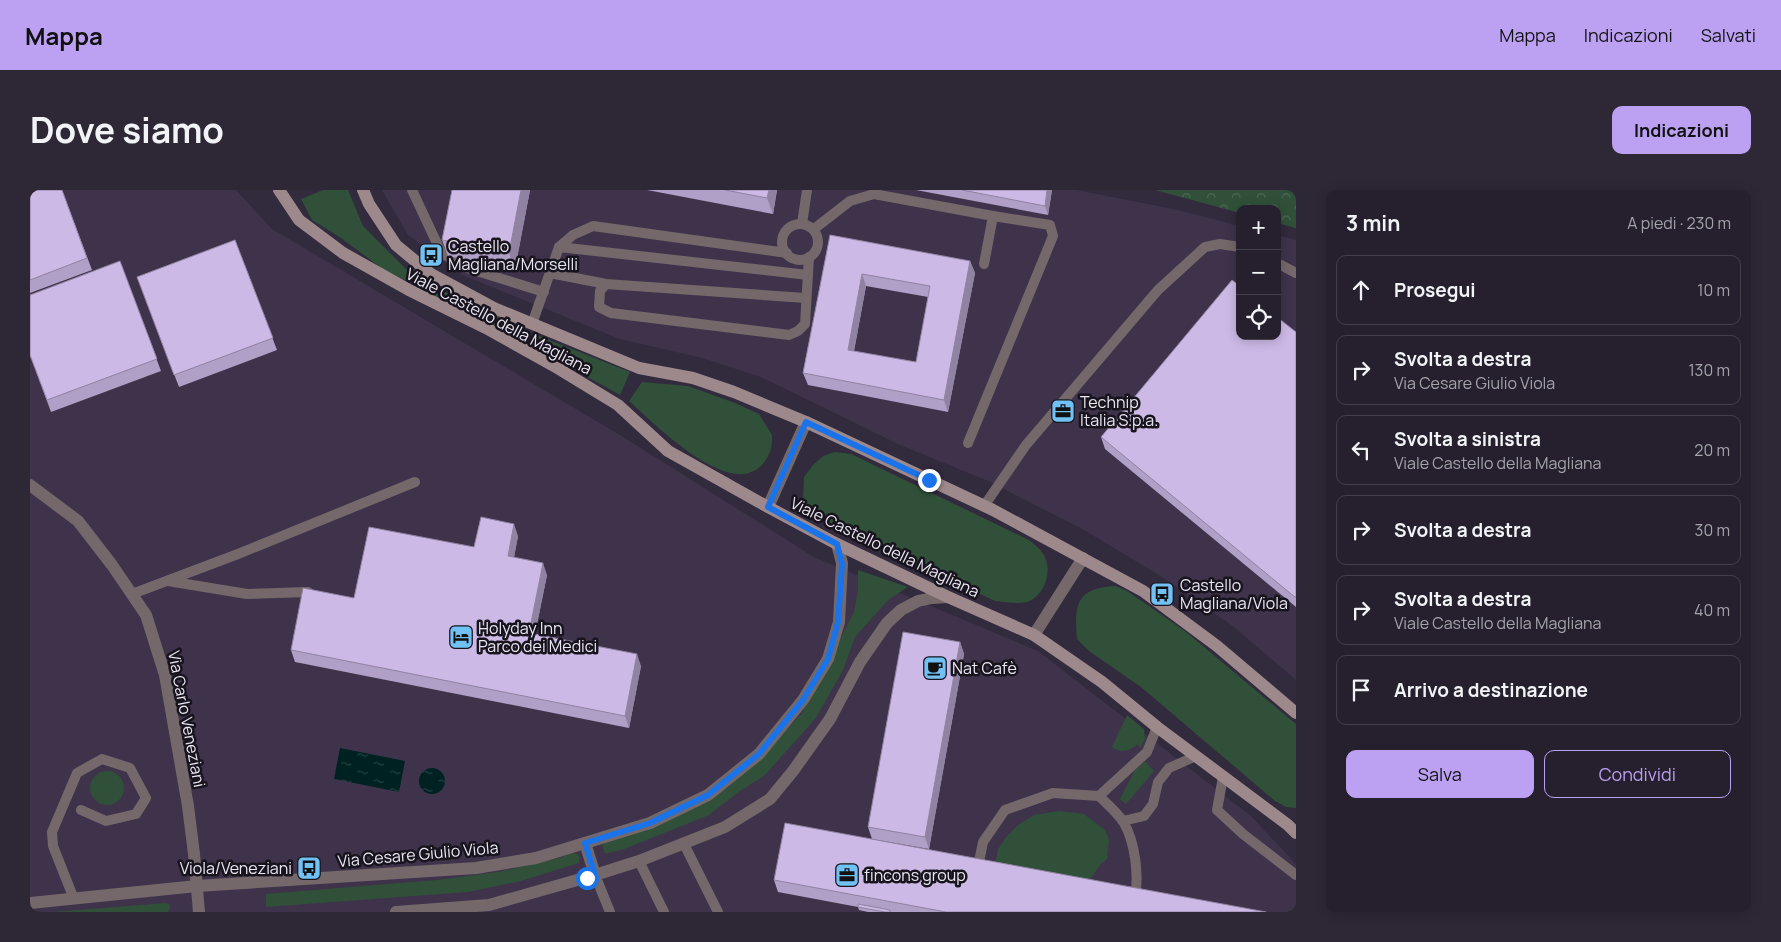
<!DOCTYPE html>
<html lang="it">
<head>
<meta charset="utf-8">
<style>
  body { margin:0; font-family:Manrope,sans-serif; background:#2e2836; color:#f1f3f6 }
  .controls { position:absolute; right:15px; top:15px; display:grid; overflow:hidden; border-radius:10px; box-shadow:0 2px 12px #0003 }
  .controls button { width:45px; height:45px; display:grid; place-items:center; padding:0; border:0; border-bottom:1px solid #423e4a; background:#26202e; color:#f1f3f6; font:25px sans-serif }
  .stop { position:absolute; width:15px; height:15px; margin:-11px; border:4px solid #1a73e8; border-radius:50%; background:#fff }
  .stop.end { background:#1a73e8; border-color:#fff; box-shadow:0 1px 5px #0008 }
  .list { margin:0; padding:0; list-style:none }
  h2 { display:flex; justify-content:space-between; align-items:center; height:65px; margin:0; padding:0 20px; font-size:21px }
  h2 small { font-size:16px; font-weight:400; color:#a4a3aa }
  .list li { display:grid; grid-template-columns:32px 1fr auto; gap:15px; align-items:center; box-sizing:border-box; height:70px; margin:0 10px 10px; padding:0 10px; border:1px solid #423e4a; border-radius:10px }
  .list b { display:block; font-size:19px; white-space:nowrap }
  .list p { margin:0; font-size:16px; white-space:nowrap; color:#a4a3aa }
  .list em { font-size:16px; font-style:normal; color:#a4a3aa }
  .actions { display:flex; gap:10px; padding:15px 20px }
  .actions a { flex:1; padding:11px 0; border:1px solid #bca0f2; border-radius:10px; text-align:center; font-size:18px; color:#bca0f2 }
  .actions .main { background:#bca0f2; color:#111 }
  .icon { flex:none; width:28px; height:28px; fill:none; stroke:currentColor; stroke-width:2; stroke-linecap:round; stroke-linejoin:round }
  .map { position:relative; flex:none; width:1266px; height:722px; overflow:hidden; border-radius:10px }
  header { display:flex; align-items:center; gap:30px; box-sizing:border-box; height:70px; padding:0 25px; background:#bca0f2; color:#111 }
  header strong { font-size:24px }
  nav { display:flex; gap:28px; margin-inline-start:auto; font-size:18px }
  .intro { display:flex; align-items:center; justify-content:space-between; box-sizing:border-box; height:120px; padding:0 30px }
  h1 { margin:0; font-size:35px }
  .button { padding:12px 22px; border-radius:10px; background:#bca0f2; color:#111; font-size:18px; font-weight:700 }
  main { display:flex; gap:30px; padding:0 30px }
  aside { flex:1; background:#26202e; border-radius:10px; box-shadow:0 2px 12px #0003 }
  .map>svg:first-child { display:block }
  .built { fill:#3e334b }
  .grass { fill:#305039 }
  .park { fill:url(#park-crowns) }
  .water { fill:url(#water-ripples) }
  .lines { fill:none; stroke-linecap:round; stroke-linejoin:round }
  .lane { stroke:#75686a; stroke-width:10 }
  .street { stroke:#75686a; stroke-width:12 }
  .secondary { stroke:#9d898b; stroke-width:12 }
  .wall { fill:#b09fc6; fill-rule:evenodd }
  .shaded-wall { fill:#9082a1 }
  .building { fill:#cdb9e6; stroke:#9082a1; fill-rule:evenodd }
  .route { stroke:#1a73e8; stroke-width:6 }
  .labels { text-anchor:middle; dominant-baseline:central; stroke-width:5; stroke-linejoin:round; paint-order:stroke }
  .poi-label { font-size:16px; fill:#eae5f2; stroke:#18141d; text-anchor:start }
  .street-label { font-size:16px; fill:#eae5f2; stroke:#18141d }
</style>
</head>
<body>
<header>
<strong>Mappa</strong>
<nav><a>Mappa</a><a>Indicazioni</a><a>Salvati</a></nav>
</header>
<div class="intro"><h1>Dove siamo</h1><a class="button">Indicazioni</a></div>
<main>
<div class="map">
<svg width="1266" height="722" viewBox="0 0 1266 722">
  <defs>
    <pattern id="park-crowns" width="20" height="18" patternUnits="userSpaceOnUse" patternTransform="scale(1.25)"><rect width="20" height="18" fill="#305039"/><path d="M2 6a3 3 0 1 1 6 0M12 15a3 3 0 1 1 6 0" fill="none" stroke="#4e6956"/></pattern>
    <pattern id="water-ripples" width="26" height="14" patternUnits="userSpaceOnUse" patternTransform="scale(1.25)"><rect width="26" height="14" fill="#002122"/><path d="M2 4q2-2 4 0t4 0M15 11q2-2 4 0t4 0" fill="none" stroke="#254143"/></pattern>
  </defs>
  <rect width="100%" height="100%" fill="#322a3d"/>
  <g class="built">
    <polygon points="0,0 206,0 242,39 590,245 784,367 1008,461 1221,626 1266,674 1266,722 0,722"/>
    <polygon points="352,0 1047,0 1148,20 1210,36 1210,146 1247,146 1247,45 1266,50 1266,490 1204,437 1132,387 1054,340 958,291 870,255 731,187 672,168 590,149 432,85 378,45"/>
  </g>
  <g class="grass">
    <polygon points="293,0 318,0 333,36 384,87 379,92 354,80 311,48 282,30 271,9"/>
    <polygon points="397,94 490,136 485,146 393,104"/>
    <polygon points="504,144 600,182 590,205 500,155"/>
    <path d="M612,192L658,196L705,213L729,224L742,245C742,251 742,258 739,264C712,324 624,233 599,211Z"/>
    <path d="M805,262L821,264L999,350C1003,353 1008,357 1011,361C1023,375 1018,398 1003,409C994,416 976,412 965,411L785,326L773,310L774,287L783,275L793,266Z"/>
    <polygon points="828,380 878,397 858,410 825,447 813,480 786,528 734,586 710,601 679,625 594,659 575,664 572,654 680,611 710,587 745,552 772,523 824,422 828,400"/>
    <path d="M1085,396L1097,401L1155,441L1266,534V618L1256,617L1245,611L1111,497L1059,461L1047,449C1044,415 1046,398 1085,396Z"/>
    <path d="M1097,525L1114,539L1115,549L1110,558L1108,554C1100,561 1091,564 1082,557Z"/>
    <polygon points="1115,571 1124,581 1096,614 1090,609 1105,580"/>
    <circle cx="77" cy="598" r="17"/>
    <polygon points="1029,621 1054,624 1075,640 1079,650 1077,669 1070,675 1059,691 965,675 968,659 977,646 988,635 1004,625"/>
    <polygon points="542,663 548,664 550,668 549,673 491,691 438,702 236,717 236,704 407,690 468,682 529,668"/>
    <polygon points="135,713 139,714 140,718 138,722 23,722"/>
  </g>
  <polygon class="park" points="1125,0 1266,0 1266,38 1247,33 1247,19 1210,19 1210,23"/>
  <g class="water">
    <polygon points="310,558 375,571 369,602 304,589"/>
    <circle cx="402" cy="591" r="13"/>
  </g>
  <g class="lines">
    <g class="lane">
      <polyline points="382,0 411,62 434,77 514,102"/>
      <polyline points="772,34 777,0"/>
      <circle cx="770" cy="52" r="18"/>
      <polyline points="784,39 820,11 844,4 963,26 954,74"/>
      <polyline points="529,57 778,85"/>
      <polyline points="1247,73 1266,83"/>
      <polyline points="520,83 576,94 776,108"/>
      <polyline points="576,94 570,101 569,117 581,123 759,145 768,141 775,134 779,67"/>
      <polyline points="502,134 529,57 543,45 563,36 757,63"/>
      <polyline points="938,253 1023,46 1020,35 963,26"/>
      <polyline points="954,316 996,255 1128,100 1175,57 1190,54 1210,57"/>
      <polyline points="138,391 217,404 278,402"/>
      <polyline points="102,404 208,364 385,292"/>
      <polyline points="1193,587 1187,620 1213,644 1266,685"/>
      <polyline points="1069,606 1117,562 1127,537"/>
      <polyline points="1093,631 1114,626 1123,614 1128,592 1139,578 1166,566"/>
      <polyline points="654,654 688,722"/>
      <polyline points="609,671 634,722"/>
      <path d="M948,677L953,652L975,620L1023,603L1069,606C1077,614 1088,623 1094,633C1105,652 1109,685 1105,706"/>
      <polyline points="565,685 580,722"/>
      <polyline points="44,709 23,656 22,642 47,583 72,569 100,578 116,608 106,624 76,631 51,620"/>
    </g>
    <g class="street">
      <polyline points="0,295 48,331 82,375 116,425 135,485 158,616 164,664 169,722"/>
      <polyline points="738,317 776,232"/>
      <polyline points="1004,445 1053,368"/>
      <polyline points="555,653 565,685"/>
      <polyline points="0,713 167,696 446,678 506,668 620,633 678,605 729,564 773,510 798,469 809,432 812,373 807,354"/>
      <polyline points="366,722 459,715 565,685 609,671 695,637 740,609 763,581 800,529 830,472 857,433 871,420 888,411 902,408 918,407"/>
    </g>
    <g class="secondary">
      <polyline points="249,0 269,30 313,63 379,100 456,138 524,176 588,215 638,261 738,317 807,354 918,407 1004,445 1072,492 1127,537 1258,635 1266,643"/>
      <polyline points="333,0 339,14 366,55 401,84 464,118 609,178 663,188 704,202 776,232 963,320 1113,401 1187,456 1266,523"/>
    </g>
  </g>
  <g class="wall">
    <polygon points="0,0 32,0 62,80 0,103"/>
    <polygon points="422,0 500,0 485,79 418,66 412,50"/>
    <polygon points="617,0 747,0 743,24"/>
    <polygon points="886,0 1022,0 1018,25"/>
    <path d="M800,45L940,71L945,83L918,222L778,195L773,183ZM836,96L898,107L886,172L824,161Z"/>
    <polygon points="205,50 247,160 149,197 107,87"/>
    <polygon points="90,71 131,181 21,222 0,165"/>
    <polygon points="1266,142 1266,417 1075,259 1071,247"/>
    <polygon points="488,346 484,367 517,385 505,444 611,476 599,538 265,472 261,460 324,408 444,357"/>
    <polygon points="930,452 934,464 899,659 842,649 838,637"/>
    <polygon points="744,690 1236,722 838,722 829,720 828,717 748,702"/>
  </g>
  <g class="shaded-wall">
    <polygon points="491,0 500,0 485,79 479,63"/>
    <polygon points="739,0 747,0 743,24 737,8"/>
    <polygon points="1017,0 1022,0 1018,25 1015,16"/>
    <polygon points="940,71 945,83 918,222 914,210"/>
    <polygon points="832,84 836,96 822,172 818,160"/>
    <polygon points="484,334 488,346 482,378 478,366"/>
    <polygon points="513,373 517,385 503,454 499,443"/>
    <polygon points="930,452 934,464 899,659 895,647"/>
    <polygon points="607,464 611,476 599,538 595,526"/>
  </g>
  <g class="building">
    <polygon points="0,0 32,0 57,68 0,90"/>
    <polygon points="422,0 491,0 479,63 412,50"/>
    <polygon points="695,0 739,0 737,8"/>
    <polygon points="932,0 1017,0 1015,16"/>
    <path d="M800,45L940,71L914,210L773,183ZM832,84L900,96L886,172L818,160Z"/>
    <polygon points="205,50 243,148 144,185 107,87"/>
    <polygon points="90,71 127,169 17,210 0,165 0,105"/>
    <polygon points="1202,90 1210,96 1210,146 1247,146 1247,127 1266,142 1266,408 1071,247"/>
    <polygon points="451,327 484,334 478,366 513,373 499,443 607,464 595,526 261,460 273,398 324,408 339,337 444,357"/>
    <polygon points="873,442 930,452 895,647 838,637"/>
    <polygon points="755,633 1236,722 916,722 744,690"/>
    <polygon points="828,714 860,720 860,722 855,722 828,717"/>
  </g>
  <g class="lines">
    <polyline class="route" points="557,688 565,685 555,653 620,633 678,605 729,564 773,510 798,469 808,432 812,374 807,354 738,317 776,232 899,290"/>
  </g>
  <defs>
    <g id="bus-square" transform="scale(1.25)"><rect x="-9" y="-9" width="18" height="18" rx="4" fill="#71c1f5" stroke="#18141d"/><path d="M-5-6H5V4H4V6H2V4H-2V6H-4V4H-5ZM-3.5-4V0h7V-4ZM-3.5 1.2v1.5H-2V1.2ZM2 1.2v1.5H3.5V1.2Z" fill="#111"/></g>
    <g id="office-square" transform="scale(1.25)"><rect x="-9" y="-9" width="18" height="18" rx="4" fill="#71c1f5" stroke="#18141d"/><path d="M-6-3h4V-5.5h4V-3h4V5H-6ZM-1-4.5V-3h2v-1.5ZM-6 0V1H6V0Z" fill="#111"/></g>
    <g id="hotel-square" transform="scale(1.25)"><rect x="-9" y="-9" width="18" height="18" rx="4" fill="#71c1f5" stroke="#18141d"/><path d="M-6-4.5h1.5V1H6V5H4.5V3h-9V5H-6ZM-4 0a1.8 1.8 0 1 1 3.6 0ZM.5 0V-2.5h3Q6-2.5 6 0Z" fill="#111"/></g>
    <g id="cafe-square" transform="scale(1.25)"><rect x="-9" y="-9" width="18" height="18" rx="4" fill="#71c1f5" stroke="#18141d"/><path d="M-5.5-4.5H6V0H3Q3 3.5 0 3.5H-2.5Q-5.5 3.5-5.5 0ZM3-3.2v2h1.7v-2ZM-6 4.5H4V6H-6Z" fill="#111"/></g>
  </defs>
  <g fill-rule="evenodd">
    <use href="#bus-square" x="401" y="65"/>
    <use href="#office-square" x="1033" y="221"/>
    <use href="#bus-square" x="1132" y="404"/>
    <use href="#hotel-square" x="431" y="447"/>
    <use href="#cafe-square" x="905" y="478"/>
    <use href="#bus-square" x="279" y="678"/>
    <use href="#office-square" x="817" y="685"/>
  </g>
  <g class="labels">
    <g class="poi-label">
      <text x="418" y="56">Castello<tspan x="418" dy="18">Magliana/Morselli</tspan></text>
      <text x="1050" y="212">Technip<tspan x="1050" dy="18">Italia S.p.a.</tspan></text>
      <text x="1150" y="395">Castello<tspan x="1150" dy="18">Magliana/Viola</tspan></text>
      <text x="448" y="438">Holyday Inn<tspan x="448" dy="18">Parco dei Medici</tspan></text>
      <text x="922" y="478">Nat Cafè</text>
      <text x="262" y="678" text-anchor="end">Viola/Veneziani</text>
      <text x="834" y="685">fincons group</text>
    </g>
    <g class="street-label">
      <text transform="translate(469 131) rotate(28)">Viale Castello della Magliana</text>
      <text transform="translate(855 357) rotate(26)">Viale Castello della Magliana</text>
      <text transform="translate(157 529) rotate(79)">Via Carlo Veneziani</text>
      <text transform="translate(388 664) rotate(-5)">Via Cesare Giulio Viola</text>
    </g>
  </g>
</svg>
<div class="controls">
<button>+</button>
<button>−</button>
<button><svg class="icon" aria-label="locate" viewBox="0 0 24 24"><circle cx="12" cy="12" r="6"/><path d="M12 2v4M12 18v4M2 12h4M18 12h4"/></svg></button>
</div>
<div class="stop" style="left:557px;top:688px"></div>
<div class="stop end" style="left:899px;top:290px"></div>
</div>
<aside>
<h2>3 min<small>A piedi · 230 m</small></h2>
<ul class="list">
<li><svg class="icon" aria-label="ahead" viewBox="0 0 24 24"><path d="M12 20V5M6 11l6-6 6 6"/></svg><div><b>Prosegui</b></div><em>10 m</em></li>
<li><svg class="icon" aria-label="right" viewBox="0 0 24 24"><path d="M7 20v-9h11M14 6l5 5-5 5"/></svg><div><b>Svolta a destra</b><p>Via Cesare Giulio Viola</p></div><em>130 m</em></li>
<li><svg class="icon" aria-label="left" viewBox="0 0 24 24"><path d="M17 20v-9H6M10 6l-5 5 5 5"/></svg><div><b>Svolta a sinistra</b><p>Viale Castello della Magliana</p></div><em>20 m</em></li>
<li><svg class="icon" aria-label="right" viewBox="0 0 24 24"><path d="M7 20v-9h11M14 6l5 5-5 5"/></svg><div><b>Svolta a destra</b></div><em>30 m</em></li>
<li><svg class="icon" aria-label="right" viewBox="0 0 24 24"><path d="M7 20v-9h11M14 6l5 5-5 5"/></svg><div><b>Svolta a destra</b><p>Viale Castello della Magliana</p></div><em>40 m</em></li>
<li><svg class="icon" aria-label="arrive" viewBox="0 0 24 24"><path d="M6 21V4h12l-3 4 3 4H6"/></svg><div><b>Arrivo a destinazione</b></div></li>
</ul>
<div class="actions"><a class="main">Salva</a><a>Condividi</a></div>
</aside>
</main>
</body>
</html>
